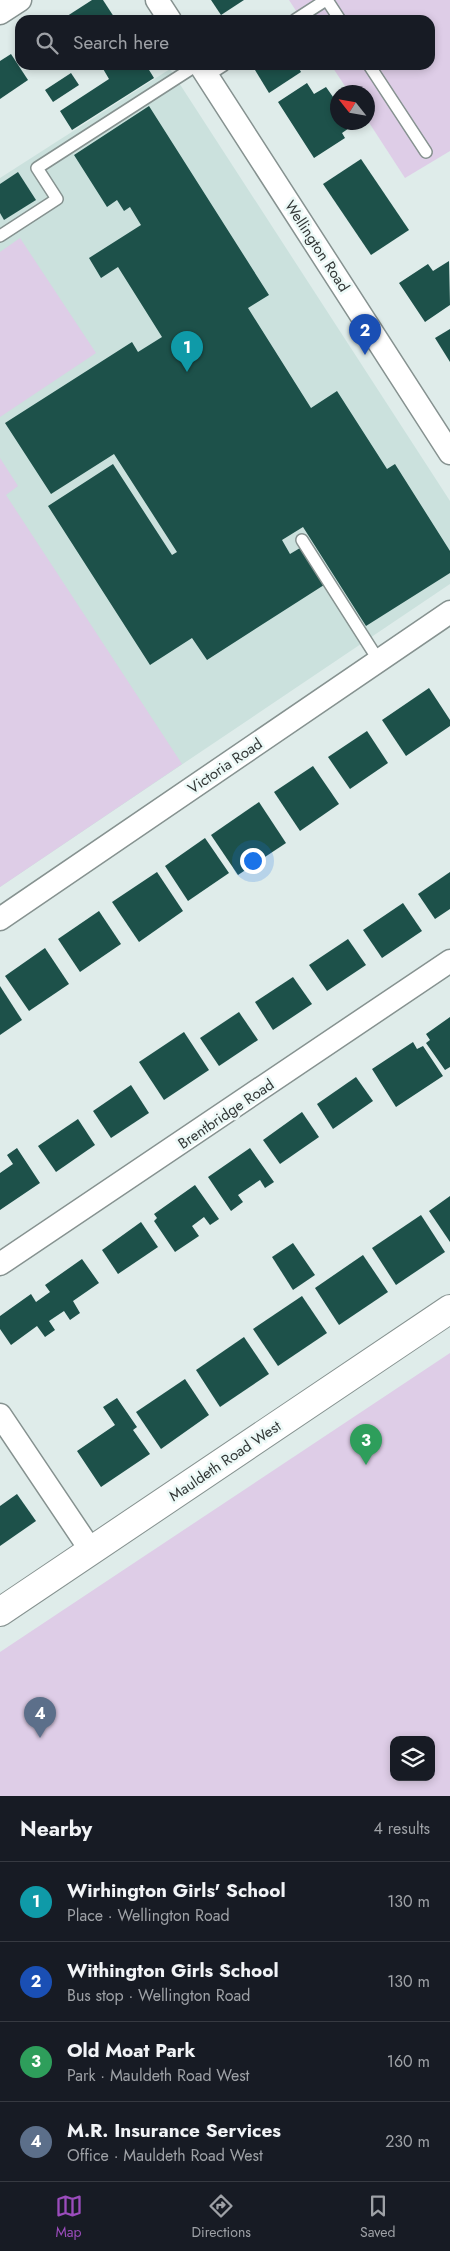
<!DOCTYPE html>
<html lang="en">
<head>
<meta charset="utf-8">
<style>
  body { margin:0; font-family:Jost,sans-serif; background:#20242c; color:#f1f3f6 }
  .controls { position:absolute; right:15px; bottom:15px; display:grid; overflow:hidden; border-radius:10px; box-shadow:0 2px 8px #0003 }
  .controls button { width:45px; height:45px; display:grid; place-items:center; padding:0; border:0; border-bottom:1px solid #363941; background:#171b24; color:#f1f3f6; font:25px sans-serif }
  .compass { position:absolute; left:330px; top:85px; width:45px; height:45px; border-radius:50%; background:#171b24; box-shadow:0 2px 8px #0003; rotate:301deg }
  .you { position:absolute; left:252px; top:860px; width:18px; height:18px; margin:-12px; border:4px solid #fff; border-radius:50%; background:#1a73e8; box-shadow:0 0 0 8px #1a73e833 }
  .badge { display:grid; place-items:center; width:32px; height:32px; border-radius:50%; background:#9b4cbc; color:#fff; font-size:16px; font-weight:700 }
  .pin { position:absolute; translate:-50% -41px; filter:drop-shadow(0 1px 2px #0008) }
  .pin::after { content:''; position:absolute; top:26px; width:18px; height:15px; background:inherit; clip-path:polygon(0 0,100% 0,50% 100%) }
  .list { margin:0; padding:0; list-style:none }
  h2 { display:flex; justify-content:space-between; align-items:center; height:65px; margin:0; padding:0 20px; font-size:21px }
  h2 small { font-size:16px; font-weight:400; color:#9ea1a6 }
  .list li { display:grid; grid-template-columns:32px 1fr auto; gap:15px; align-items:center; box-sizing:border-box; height:80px; padding:0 20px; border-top:1px solid #363941 }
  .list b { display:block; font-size:19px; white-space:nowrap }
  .list p { margin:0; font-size:16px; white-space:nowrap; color:#9ea1a6 }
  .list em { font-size:16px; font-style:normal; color:#9ea1a6 }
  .icon { flex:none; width:28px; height:28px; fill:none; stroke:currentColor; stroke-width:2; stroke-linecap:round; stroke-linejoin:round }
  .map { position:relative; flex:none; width:450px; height:1796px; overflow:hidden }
  .search { position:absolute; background:#171b24; box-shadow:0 2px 8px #0003; left:15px; right:15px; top:15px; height:55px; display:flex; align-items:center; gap:12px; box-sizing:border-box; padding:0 18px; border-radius:15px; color:#9ea1a6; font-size:19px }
  .sheet { height:385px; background:#171b24 }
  nav { display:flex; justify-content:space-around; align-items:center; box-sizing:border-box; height:70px; border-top:1px solid #363941; background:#171b24; font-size:14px; color:#9ea1a6 }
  nav a { display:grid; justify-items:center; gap:2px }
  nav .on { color:#9b4cbc }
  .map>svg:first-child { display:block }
  .built { fill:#cbe1dd }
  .green { fill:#decde7; fill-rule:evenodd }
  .building { fill:#1d514a }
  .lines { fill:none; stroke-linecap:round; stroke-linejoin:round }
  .service-casing { stroke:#869290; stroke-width:14 }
  .minor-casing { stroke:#869290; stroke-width:25 }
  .tertiary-casing { stroke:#869290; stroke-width:30 }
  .service { stroke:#fff; stroke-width:11 }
  .minor { stroke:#fff; stroke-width:22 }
  .tertiary { stroke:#fff; stroke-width:28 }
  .labels { text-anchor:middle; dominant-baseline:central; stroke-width:5; stroke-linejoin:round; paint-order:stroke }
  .street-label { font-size:15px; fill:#323736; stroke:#ecf9f7 }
</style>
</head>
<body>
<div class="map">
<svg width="450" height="1796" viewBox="0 0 450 1796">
  <rect width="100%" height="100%" fill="#dfecea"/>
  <polygon class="built" points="170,69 450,501 450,584 0,887 0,178"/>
  <g class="green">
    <polygon points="289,0 450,0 450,151 405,178 368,121 368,92 349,92 331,65 430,65 430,20 302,20"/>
    <polygon points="20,238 96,353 0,417 0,252"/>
    <polygon points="0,458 18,486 6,495 182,764 0,887"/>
    <path d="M450,1353V1796H0V1652ZM394,1740H431V1777H394Z"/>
  </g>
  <g class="building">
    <polygon points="92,0 103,0 116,20 61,20"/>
    <polygon points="211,0 244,0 221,15"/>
    <polygon points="11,54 28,80 0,99 0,61"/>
    <polygon points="105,65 146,65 154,78 72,130 60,111 109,79 102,67"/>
    <polygon points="262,65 297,65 301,72 269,93 255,70"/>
    <polygon points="71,73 79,85 53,102 45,90"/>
    <polygon points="307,83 314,94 326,87 338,104 338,122 349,122 352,126 342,133 345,138 314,158 278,102"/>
    <polygon points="149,106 269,295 248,308 311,408 337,391 387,469 395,464 450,551 450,573 366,626 303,527 282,540 290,554 300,548 324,585 207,660 192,638 150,665 48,506 113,464 172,555 177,552 114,454 51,494 5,423 132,342 138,352 162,337 118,267 101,278 89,258 141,225 130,207 124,211 117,200 107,207 74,155"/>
    <polygon points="361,159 409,230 371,255 323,184"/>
    <polygon points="18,172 36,200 4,220 0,213 0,184"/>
    <polygon points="449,261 450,305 425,322 399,283 428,264 433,271"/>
    <polygon points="450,329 450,362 435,338"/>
    <polygon points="429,688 450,720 450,726 406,756 382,720"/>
    <polygon points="367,731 388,763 350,789 328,757"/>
    <polygon points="313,766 339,804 300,831 274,792"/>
    <polygon points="259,802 286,843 238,875 211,835"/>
    <polygon points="205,838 229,873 188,901 165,866"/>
    <polygon points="157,872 183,911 139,942 112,902"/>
    <polygon points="450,872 450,909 435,919 418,894"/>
    <polygon points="403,903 422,931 382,958 363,930"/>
    <polygon points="99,911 121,944 80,972 58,939"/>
    <polygon points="348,939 366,965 327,991 309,965"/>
    <polygon points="45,948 69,984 29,1011 5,976"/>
    <polygon points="293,977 312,1004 273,1030 255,1002"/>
    <polygon points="0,986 22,1020 0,1035"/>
    <polygon points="239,1012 258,1040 219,1066 200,1038"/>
    <polygon points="450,1017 450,1067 445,1070 426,1043 430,1040 426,1034"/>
    <polygon points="184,1032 209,1070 164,1100 139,1062"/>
    <polygon points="413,1042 417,1049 423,1046 443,1076 396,1107 372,1069"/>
    <polygon points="356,1077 373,1101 333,1129 317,1104"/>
    <polygon points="131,1085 149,1113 111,1138 93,1111"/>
    <polygon points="302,1112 319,1137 280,1164 263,1140"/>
    <polygon points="78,1119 95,1145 56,1172 38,1146"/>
    <polygon points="17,1148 40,1183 0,1210 0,1173 13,1164 7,1155"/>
    <polygon points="250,1148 274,1182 265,1188 260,1180 238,1195 243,1202 231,1211 208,1177"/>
    <polygon points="195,1185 219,1219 210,1225 204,1217 192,1226 199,1236 175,1252 154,1221 157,1218 154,1214"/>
    <polygon points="450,1196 450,1242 429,1211"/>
    <polygon points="421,1215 445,1252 396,1285 372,1248"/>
    <polygon points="141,1222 158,1247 118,1274 102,1250"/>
    <polygon points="293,1243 315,1275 293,1290 272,1257"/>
    <polygon points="363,1255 388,1292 339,1325 315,1288"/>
    <polygon points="82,1259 99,1283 73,1301 80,1313 70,1320 64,1311 49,1321 55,1330 45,1337 37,1326 11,1345 0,1329 0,1316 31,1294 36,1302 50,1292 45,1285"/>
    <polygon points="302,1296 327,1333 278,1366 253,1329"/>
    <polygon points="244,1337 269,1374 220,1407 196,1370"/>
    <polygon points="185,1379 209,1415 161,1449 136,1412"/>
    <polygon points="117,1398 137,1427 133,1430 150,1454 101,1487 77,1451 115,1425 103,1407"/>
    <polygon points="17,1494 36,1521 0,1546 0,1506"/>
  </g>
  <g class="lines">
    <g class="service-casing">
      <g id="service">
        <polyline points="327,0 340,20"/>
        <polyline points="295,20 326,0"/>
        <polyline points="369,65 426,152"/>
        <polyline points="207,76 224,65"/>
        <polyline points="0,236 57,199 37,168 197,65"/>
        <polyline points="302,540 379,661"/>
      </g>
    </g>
    <g class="minor-casing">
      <g id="minor">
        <polyline points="157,0 170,20"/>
        <polyline points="0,13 20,0"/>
        <polyline points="200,65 450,453"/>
        <polyline points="0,919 450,612"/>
        <polyline points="0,1264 450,961"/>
        <polyline points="0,1415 92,1552"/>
      </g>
    </g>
    <g class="tertiary-casing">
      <polyline id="tertiary" points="0,1612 450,1309"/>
    </g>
    <use href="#service" class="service"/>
    <use href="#minor" class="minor"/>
    <use href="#tertiary" class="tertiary"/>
  </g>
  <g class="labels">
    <g class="street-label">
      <text transform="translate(317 246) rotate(57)">Wellington Road</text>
      <text transform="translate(225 766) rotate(-34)">Victoria Road</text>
      <text transform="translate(226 1114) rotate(-34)">Brentbridge Road</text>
      <text transform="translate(225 1461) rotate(-34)">Mauldeth Road West</text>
    </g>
  </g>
</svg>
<div class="controls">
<button><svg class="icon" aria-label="layers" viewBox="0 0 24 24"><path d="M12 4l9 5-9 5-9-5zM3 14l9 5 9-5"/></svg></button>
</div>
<svg class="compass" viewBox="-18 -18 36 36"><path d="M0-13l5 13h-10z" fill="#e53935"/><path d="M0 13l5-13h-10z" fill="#9ea1a6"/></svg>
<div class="you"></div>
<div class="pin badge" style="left:187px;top:372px;background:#0f9aa8">1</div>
<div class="pin badge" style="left:365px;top:355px;background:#1a4fb4">2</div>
<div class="pin badge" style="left:366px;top:1465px;background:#2e9e5b">3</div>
<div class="pin badge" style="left:40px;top:1738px;background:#5c6f8a">4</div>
<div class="search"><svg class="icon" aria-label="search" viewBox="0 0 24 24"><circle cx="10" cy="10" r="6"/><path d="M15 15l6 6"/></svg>Search here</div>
</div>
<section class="sheet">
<h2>Nearby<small>4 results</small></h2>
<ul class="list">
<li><span class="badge" style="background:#0f9aa8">1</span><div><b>Wirhington Girls' School</b><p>Place · Wellington Road</p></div><em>130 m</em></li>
<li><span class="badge" style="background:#1a4fb4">2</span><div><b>Withington Girls School</b><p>Bus stop · Wellington Road</p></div><em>130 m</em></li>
<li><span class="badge" style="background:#2e9e5b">3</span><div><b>Old Moat Park</b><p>Park · Mauldeth Road West</p></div><em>160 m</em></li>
<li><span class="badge" style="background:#5c6f8a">4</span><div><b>M.R. Insurance Services</b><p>Office · Mauldeth Road West</p></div><em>230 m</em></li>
</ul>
</section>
<nav>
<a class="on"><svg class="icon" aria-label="map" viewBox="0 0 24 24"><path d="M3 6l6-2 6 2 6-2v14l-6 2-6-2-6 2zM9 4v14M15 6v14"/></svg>Map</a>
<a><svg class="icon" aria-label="directions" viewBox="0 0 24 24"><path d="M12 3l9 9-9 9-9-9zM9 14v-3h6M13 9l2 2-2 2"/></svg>Directions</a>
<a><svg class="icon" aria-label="saved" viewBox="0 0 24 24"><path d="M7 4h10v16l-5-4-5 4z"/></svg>Saved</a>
</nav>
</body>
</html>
